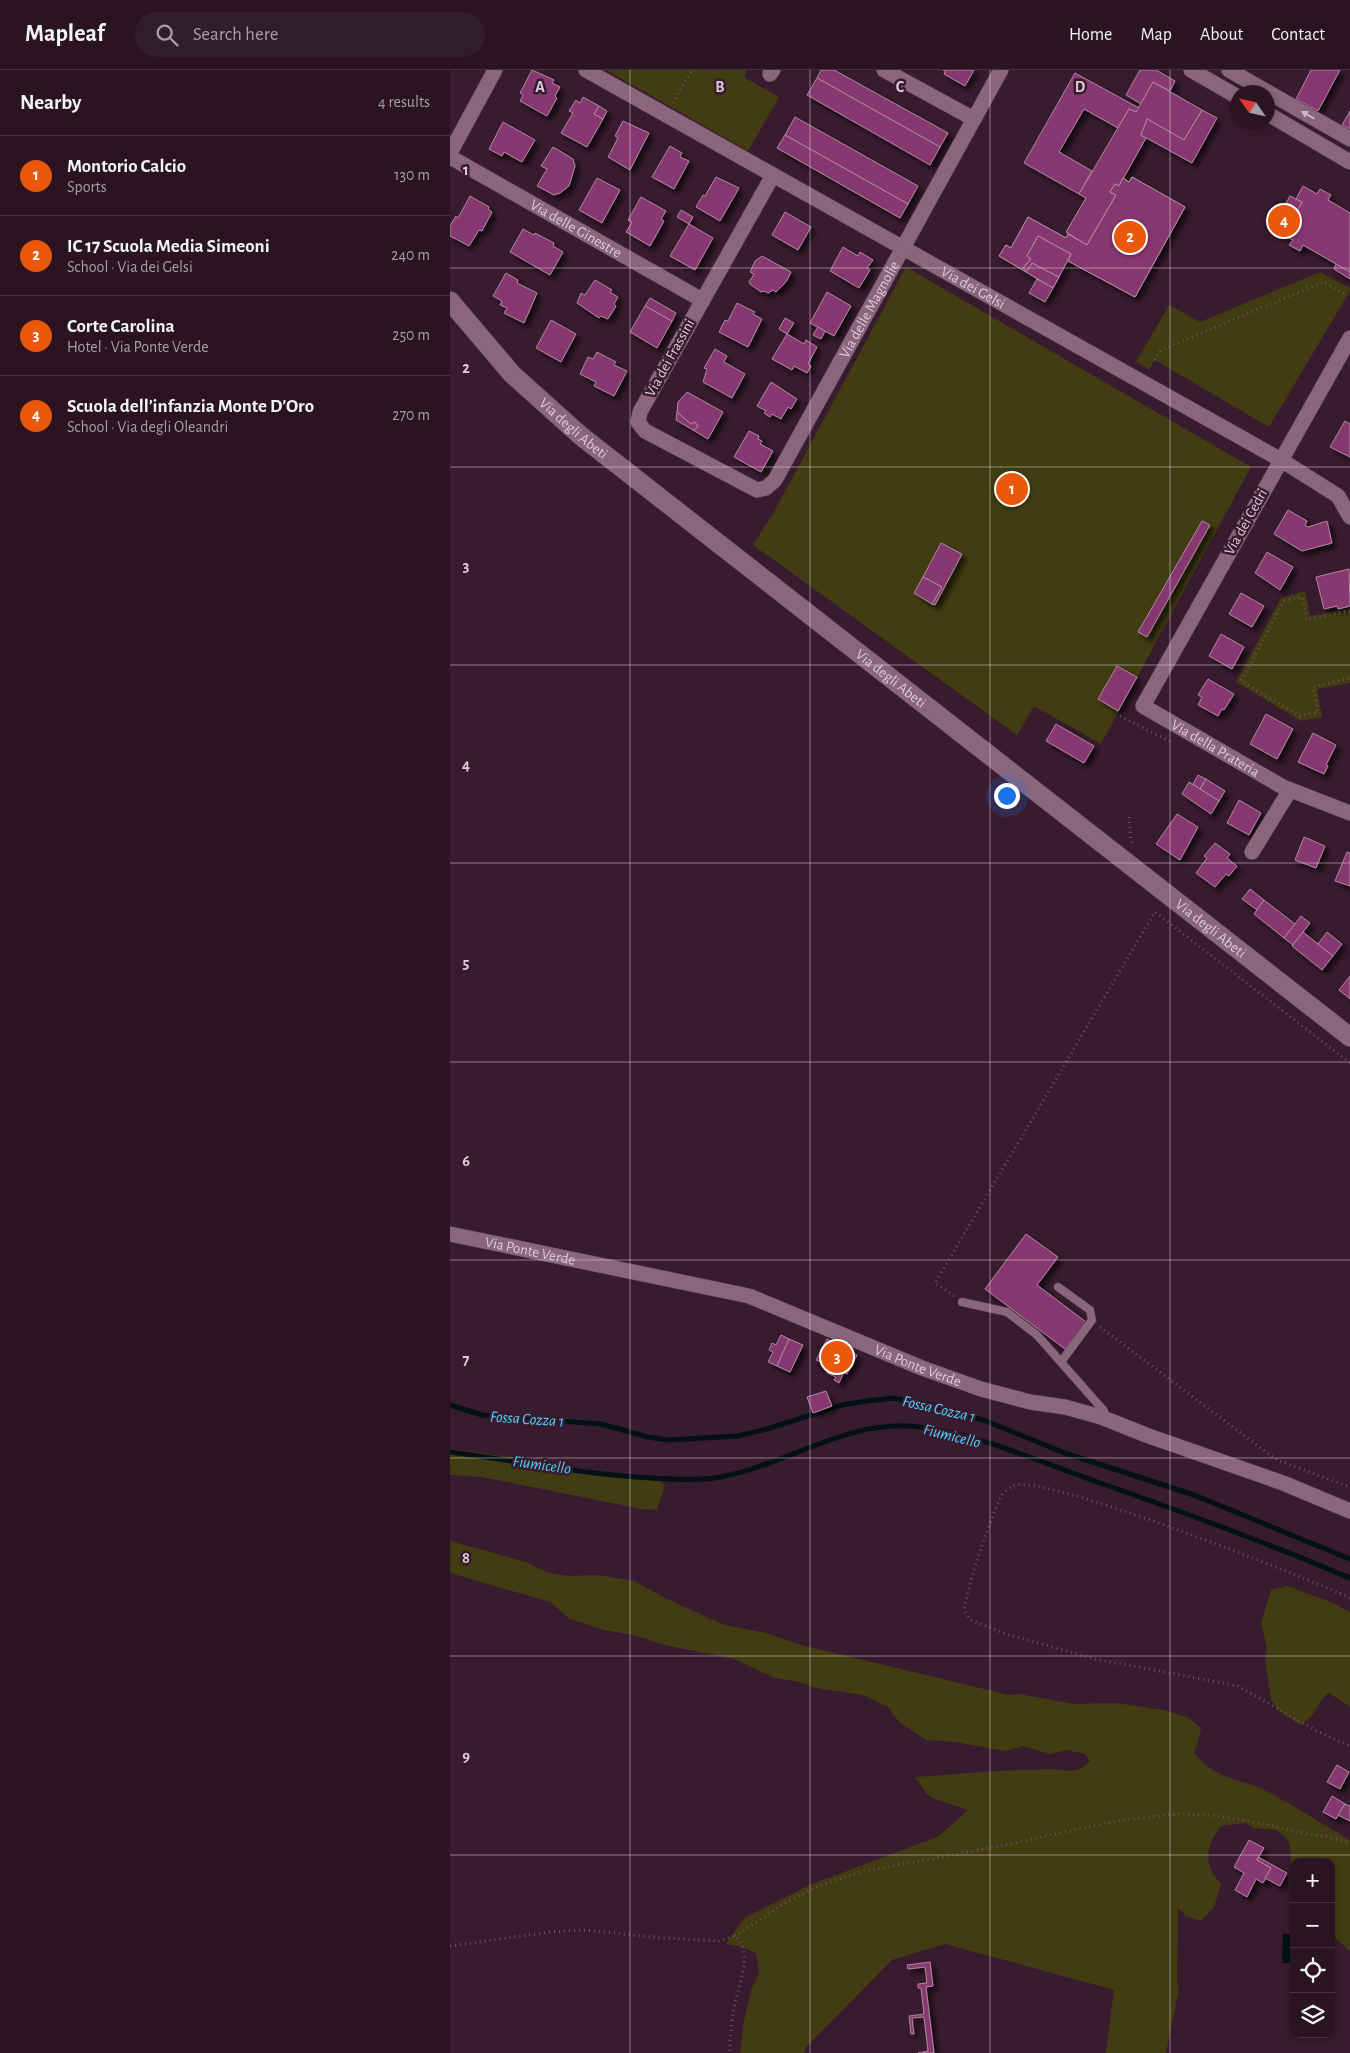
<!DOCTYPE html>
<html lang="en">
<head>
<meta charset="utf-8">
<style>
  body { margin:0; font-family:"Alegreya Sans",sans-serif; background:#321d2a; color:#f1f3f6 }
  .controls { position:absolute; right:15px; bottom:15px; display:grid; overflow:hidden; border-radius:10px; box-shadow:0 2px 8px #0003 }
  .controls button { width:45px; height:45px; display:grid; place-items:center; padding:0; border:0; border-bottom:1px solid #463340; background:#2a1422; color:#f1f3f6; font:25px sans-serif }
  .compass { position:absolute; left:780px; top:15px; width:45px; height:45px; border-radius:50%; background:#2a1422; box-shadow:0 2px 8px #0003; rotate:304deg }
  .you { position:absolute; left:556px; top:725px; width:18px; height:18px; margin:-12px; border:4px solid #fff; border-radius:50%; background:#1a73e8; box-shadow:0 0 0 8px #1a73e833 }
  .badge { display:grid; place-items:center; width:32px; height:32px; border-radius:50%; background:#ea580c; color:#fff; font-size:16px; font-weight:700 }
  .pin { position:absolute; translate:-50% -50%; border:2px solid #fff; box-shadow:0 1px 5px #0006 }
  .list { margin:0; padding:0; list-style:none }
  h2 { display:flex; justify-content:space-between; align-items:center; height:65px; margin:0; padding:0 20px; font-size:21px }
  h2 small { font-size:16px; font-weight:400; color:#a59ea5 }
  .list li { display:grid; grid-template-columns:32px 1fr auto; gap:15px; align-items:center; box-sizing:border-box; height:80px; padding:0 20px; border-top:1px solid #463340 }
  .list b { display:block; font-size:19px; white-space:nowrap }
  .list p { margin:0; font-size:16px; white-space:nowrap; color:#a59ea5 }
  .list em { font-size:16px; font-style:normal; color:#a59ea5 }
  .icon { flex:none; width:28px; height:28px; fill:none; stroke:currentColor; stroke-width:2; stroke-linecap:round; stroke-linejoin:round }
  .map { position:relative; flex:none; width:900px; height:1983px; overflow:hidden }
  header { display:flex; align-items:center; gap:30px; box-sizing:border-box; height:70px; padding:0 25px; background:#2a1422; border-bottom:1px solid #463340 }
  header strong { font-size:24px }
  nav { display:flex; gap:28px; margin-inline-start:auto; font-size:18px }
  .search { width:350px; height:45px; background:#321d2a; display:flex; align-items:center; gap:12px; box-sizing:border-box; padding:0 18px; border-radius:28px; color:#a59ea5; font-size:19px }
  main { display:flex }
  aside { flex:1; background:#2a1422 }
  .map>svg:first-child { display:block }
  .green { fill:#423c12 }
  .water { fill:#021116 }
  .lines { fill:none; stroke-linecap:round; stroke-linejoin:round }
  .stream { stroke:#021116; stroke-width:5 }
  .building { fill:#883870; stroke:#ad899f; fill-rule:evenodd; filter:url(#shadow) }
  .service-casing { stroke:#503848; stroke-width:9 }
  .minor-casing { stroke:#503848; stroke-width:16 }
  .tertiary-casing { stroke:#503848; stroke-width:20 }
  .path { stroke:#6c5263; stroke-width:3; stroke-dasharray:1 4; stroke-linecap:butt }
  .service { stroke:#89667c; stroke-width:8 }
  .minor { stroke:#89667c; stroke-width:15 }
  .tertiary { stroke:#89667c; stroke-width:19 }
  .oneway { fill:#ceb7c5 }
  .grid { fill:none; stroke:#dfcbd7; stroke-width:1; stroke-opacity:0.55 }
  .labels { text-anchor:middle; dominant-baseline:central; stroke-width:5; stroke-linejoin:round; paint-order:stroke }
  .street-label { font-size:15px; fill:#dfcbd7; stroke:#381b2e }
  .water-label { font-size:16px; font-style:italic; fill:#4fd7ff; stroke:#381b2e }
  .grid-label { font-size:16px; text-anchor:middle; font-weight:bold; fill:#dfcbd7; stroke:#381b2e; stroke-width:5; stroke-linejoin:round; paint-order:stroke }
</style>
</head>
<body>
<header>
<strong>Mapleaf</strong>
<div class="search"><svg class="icon" aria-label="search" viewBox="0 0 24 24"><circle cx="10" cy="10" r="6"/><path d="M15 15l6 6"/></svg>Search here</div>
<nav><a>Home</a><a>Map</a><a>About</a><a>Contact</a></nav>
</header>
<main>
<aside>
<h2>Nearby<small>4 results</small></h2>
<ul class="list">
<li><span class="badge">1</span><div><b>Montorio Calcio</b><p>Sports</p></div><em>130 m</em></li>
<li><span class="badge">2</span><div><b>IC 17 Scuola Media Simeoni</b><p>School · Via dei Gelsi</p></div><em>240 m</em></li>
<li><span class="badge">3</span><div><b>Corte Carolina</b><p>Hotel · Via Ponte Verde</p></div><em>250 m</em></li>
<li><span class="badge">4</span><div><b>Scuola dell’infanzia Monte D’Oro</b><p>School · Via degli Oleandri</p></div><em>270 m</em></li>
</ul>
</aside>
<div class="map">
<svg width="900" height="1983" viewBox="0 0 900 1983">
  <defs>
    <filter id="shadow"><feDropShadow dx="4.5" dy="4.5" stdDeviation="2.5" flood-color="#0009"/></filter>
  </defs>
  <rect width="100%" height="100%" fill="#381b2e"/>
  <g class="green">
    <polygon points="156,0 297,0 294,7 329,27 298,81"/>
    <polygon points="456,197 801,397 651,674 584,636 567,665 303,475 324,442"/>
    <polygon points="870,202 900,218 900,221 819,357 705,290 699,299 686,292 719,235 750,252"/>
    <polygon points="855,521 860,546 900,538 900,613 867,619 872,647 851,651 786,612 831,528"/>
    <polygon points="0,1379 68,1388 94,1394 205,1408 215,1415 207,1440 191,1439 32,1407 0,1405"/>
    <path d="M0,1471L76,1492L99,1503L119,1506L147,1505L184,1511L213,1527L274,1555L316,1563L351,1575L559,1625L569,1624L624,1634L666,1633L713,1640L739,1648L751,1658L748,1672L744,1682C762,1709 790,1708 816,1721C845,1736 872,1754 900,1770V1881L881,1864V1792H844V1825L838,1814L841,1800L840,1774L834,1766L826,1760L804,1758L796,1753L771,1756C755,1777 753,1794 771,1814L764,1837L751,1851L736,1846L728,1838L727,1912L729,1919L716,1983H656L664,1920L495,1874L442,1890L356,1977L354,1983H290L294,1951L301,1920L309,1903L306,1883L292,1877L276,1874L293,1849L360,1815L489,1766L518,1740L482,1728L476,1723L465,1707L546,1701L602,1699L621,1701L632,1698L640,1691L635,1684L617,1680L600,1684L573,1676L555,1681L505,1672L476,1670L449,1652L438,1637L413,1625L366,1618L350,1612L325,1608L284,1589L215,1575L183,1565L154,1560L120,1549L100,1532L0,1503Z"/>
    <path d="M838,1516L883,1533L900,1542V1637L879,1623C866,1631 867,1647 850,1655L829,1641L821,1629L815,1590L817,1578L811,1553L821,1520Z"/>
  </g>
  <polygon class="water" points="833,1864 844,1864 844,1893 832,1893"/>
  <g class="lines">
    <g class="stream">
      <polyline points="0,1335 32,1345 151,1354 198,1367 218,1370 288,1366 317,1359 392,1335 417,1331 443,1328 483,1335 536,1351 615,1383 744,1425 900,1489"/>
      <path d="M0,1382C67,1391 133,1404 201,1408C223,1409 249,1411 271,1407C339,1394 399,1348 470,1357C526,1364 584,1389 636,1408C725,1439 813,1471 900,1508"/>
    </g>
  </g>
  <g class="building">
    <polygon points="82,0 104,10 102,13 110,17 105,26 107,28 97,46 70,31 73,25 70,23"/>
    <polygon points="371,0 384,0 498,63 490,77 367,8"/>
    <polygon points="493,0 524,0 515,16 494,4 495,1"/>
    <polygon points="690,0 706,0 725,11 720,21 703,12 691,34 676,25"/>
    <polygon points="861,0 890,0 868,41 846,29"/>
    <polygon points="625,3 689,38 686,42 679,39 668,58 634,39 609,82 642,101 629,124 574,93"/>
    <polygon points="367,8 490,77 480,95 357,25"/>
    <polygon points="703,12 752,40 734,70 697,49 691,65 696,68 669,116 665,114 660,122 666,125 637,175 616,162 636,128 629,124 679,39 686,42"/>
    <polygon points="133,27 149,36 144,44 153,49 137,77 111,63 123,43 119,41 126,30 130,33"/>
    <polygon points="149,36 157,41 153,49 144,44"/>
    <polygon points="752,40 767,48 742,93 691,65 697,49 734,70"/>
    <polygon points="900,41 900,59 892,55"/>
    <polygon points="345,47 468,116 458,134 335,65"/>
    <polygon points="173,51 199,63 180,100 158,87 168,68 165,66"/>
    <polygon points="53,52 85,70 72,92 54,82 52,86 39,79"/>
    <polygon points="335,65 458,134 450,148 327,78"/>
    <polygon points="220,76 232,83 230,87 239,91 224,119 202,107"/>
    <polygon points="103,77 123,89 125,96 119,116 110,123 104,125 87,116 97,99 91,96"/>
    <polygon points="266,107 289,118 270,151 246,137 253,125 255,126"/>
    <path d="M682,107L735,137L685,227L618,191L621,184L588,166L577,186L581,189L573,198L577,201L582,193L609,207L603,218L549,186L556,175L561,178L578,147L616,168L618,164L637,175L666,125L660,122L665,114L669,116L673,108L679,112ZM669,129L700,148L674,193L642,174Z"/>
    <polygon points="682,107 735,137 685,227 618,191 621,184 588,166 577,186 581,189 573,198 577,201 582,193 609,207 603,218 549,186 556,175 561,178 578,147 616,168 618,164 637,175 666,125 660,122 665,114 669,116 673,108 679,112"/>
    <polygon points="147,108 170,120 152,153 129,140"/>
    <polygon points="853,116 867,124 870,119 881,125 878,130 900,143 900,202 853,175 850,181 839,175 843,170 827,162 834,149 841,153 852,132 846,129"/>
    <polygon points="20,126 39,137 38,139 42,142 32,161 29,160 19,176 0,166 0,156 6,146 8,148"/>
    <polygon points="840,126 852,132 841,153 829,146"/>
    <polygon points="191,127 216,141 211,149 214,151 200,176 176,162 182,152 178,150"/>
    <polygon points="231,140 243,147 239,154 227,147"/>
    <polygon points="335,142 361,157 348,180 322,165"/>
    <polygon points="239,154 263,168 245,200 220,186"/>
    <polygon points="73,159 84,165 85,163 104,173 103,176 113,182 100,205 60,182"/>
    <polygon points="588,166 621,184 609,207 582,193 577,201 573,198 581,189 577,186"/>
    <polygon points="393,177 408,186 410,182 423,190 417,198 420,200 409,218 380,201"/>
    <polygon points="312,186 341,202 336,212 326,222 323,220 318,223 314,221 311,222 300,214 299,212 304,204 300,202 305,191"/>
    <polygon points="886,194 900,202 900,209 884,199"/>
    <polygon points="56,203 68,210 67,213 87,223 74,253 54,243 57,238 50,235 52,231 43,226"/>
    <polygon points="587,209 603,218 595,232 579,223"/>
    <polygon points="145,210 162,220 160,222 168,227 164,234 166,236 158,249 151,246 149,248 127,233 131,223 135,225"/>
    <polygon points="377,222 401,236 384,266 360,253"/>
    <polygon points="200,228 226,243 222,251 195,236"/>
    <polygon points="287,233 305,242 303,244 312,249 298,277 269,262 275,250 278,251"/>
    <polygon points="195,236 222,251 207,278 180,262"/>
    <polygon points="335,248 344,253 337,264 329,259"/>
    <polygon points="101,250 126,264 111,292 86,278"/>
    <polygon points="368,257 375,261 371,269 363,265"/>
    <polygon points="337,264 354,274 356,270 367,277 358,294 361,296 357,303 344,296 342,300 322,289"/>
    <polygon points="265,279 277,286 274,292 295,304 282,328 253,312 257,299 254,298"/>
    <polygon points="147,282 166,292 164,295 177,301 164,326 144,316 146,312 130,304 138,287 143,289"/>
    <polygon points="321,312 347,329 341,339 338,337 331,349 322,344 320,347 314,343 316,341 307,336"/>
    <polygon points="237,322 273,342 258,369 243,360 248,357 245,352 241,354 227,342 228,332"/>
    <polygon points="227,342 241,354 245,352 248,357 243,360 226,350"/>
    <polygon points="895,351 900,354 900,387 880,377"/>
    <polygon points="299,361 309,366 308,369 312,371 310,374 323,381 311,402 284,387"/>
    <polygon points="838,440 857,451 855,455 858,457 877,451 882,473 852,481 824,464"/>
    <polygon points="752,451 760,455 697,567 688,562"/>
    <polygon points="491,473 512,484 485,535 482,534 492,517 473,507"/>
    <polygon points="817,482 843,497 830,520 805,503"/>
    <polygon points="899,499 900,536 888,539 887,536 874,539 866,507"/>
    <polygon points="473,507 492,517 482,534 464,523"/>
    <polygon points="791,523 814,536 802,557 779,544"/>
    <polygon points="771,564 794,577 782,599 759,586"/>
    <polygon points="667,596 687,607 668,641 648,629"/>
    <polygon points="758,609 784,624 774,640 772,639 768,646 748,635 752,627 748,625"/>
    <polygon points="816,644 843,659 827,689 800,674"/>
    <polygon points="606,654 644,676 634,693 596,671"/>
    <polygon points="863,663 886,675 876,695 878,696 874,704 848,692"/>
    <polygon points="748,705 756,709 750,719 743,714"/>
    <polygon points="756,709 775,721 769,731 750,719"/>
    <polygon points="739,712 769,731 761,744 732,724"/>
    <polygon points="789,730 811,743 799,765 777,753"/>
    <polygon points="727,744 748,757 730,790 706,774"/>
    <polygon points="854,767 875,776 866,798 845,790"/>
    <polygon points="765,773 780,784 777,788 787,796 779,806 776,804 765,817 746,803 757,788 754,786"/>
    <polygon points="897,782 900,783 900,816 885,811"/>
    <polygon points="800,819 814,830 807,840 792,829"/>
    <polygon points="814,830 845,854 834,868 804,844"/>
    <polygon points="851,846 860,853 843,875 834,868"/>
    <polygon points="853,862 883,886 872,900 842,876"/>
    <polygon points="877,862 892,874 883,886 868,874"/>
    <polygon points="900,906 900,929 889,920"/>
    <polygon points="576,1164 608,1187 587,1215 636,1252 615,1279 535,1219"/>
    <polygon points="331,1265 339,1269 327,1296 318,1292 323,1282 319,1280 322,1273 326,1275"/>
    <polygon points="339,1269 353,1275 340,1302 327,1296"/>
    <polygon points="377,1269 407,1285 397,1304 366,1290"/>
    <polygon points="381,1295 394,1302 389,1313 384,1310 386,1307 377,1303"/>
    <polygon points="376,1321 382,1336 363,1343 357,1327"/>
    <polygon points="887,1695 899,1702 890,1719 877,1712"/>
    <polygon points="882,1726 895,1734 886,1749 873,1742"/>
    <polygon points="895,1734 900,1736 900,1751 888,1745"/>
    <polygon points="799,1770 814,1778 807,1790 821,1798 813,1813 806,1809 797,1827 785,1820 794,1803 784,1797"/>
    <polygon points="808,1787 837,1803 830,1816 815,1808 821,1798 807,1790"/>
    <polygon points="480,1892 483,1916 476,1917 484,1983 468,1983 478,1981 474,1947 462,1948 464,1964 461,1964 459,1946 474,1944 471,1918 468,1918 468,1914 477,1913 475,1897 458,1899 457,1895"/>
  </g>
  <g class="lines">
    <g class="service-casing">
      <g id="service">
        <polyline points="608,1217 640,1240 642,1250 611,1292"/>
        <polyline points="512,1232 557,1242 587,1265 654,1341 651,1347"/>
      </g>
    </g>
    <g class="minor-casing">
      <g id="minor">
        <path id="s1" d="M136,0L831,390L888,426L900,447"/>
        <polyline points="434,0 524,49"/>
        <polyline points="741,0 788,27"/>
        <polyline points="779,0 900,69"/>
        <polyline points="320,4 323,0"/>
        <polyline points="818,44 900,92"/>
        <polyline points="0,83 45,0"/>
        <path id="s2" d="M0,87L252,230"/>
        <path id="s3" d="M323,105L190,342L188,352L195,361L307,420L316,418L325,410L551,0"/>
        <path id="s4" d="M900,268L693,636L833,717L900,743"/>
        <polyline points="802,782 840,720"/>
        <path id="s5" d="M0,1164L299,1226L472,1298L531,1319L580,1332L615,1337L651,1347L696,1365L833,1413L900,1441"/>
      </g>
    </g>
    <g class="tertiary-casing">
      <g id="tertiary">
        <path id="s6" d="M0,231L62,304L131,366L900,967"/>
      </g>
    </g>
    <g class="path">
      <polyline points="223,33 242,0"/>
      <polyline points="705,290 711,280 873,212 897,225"/>
      <polyline points="900,541 857,550 852,527 834,531 791,611 850,646 868,642 863,617 900,608"/>
      <polyline points="670,646 723,673"/>
      <polyline points="679,747 681,770 683,776"/>
      <polyline points="504,1226 485,1213 705,842 900,993"/>
      <polyline points="650,1257 827,1390 900,1417"/>
      <path d="M900,1528C860,1509 588,1401 563,1416C560,1418 554,1422 552,1425C545,1437 541,1452 536,1464C527,1490 519,1514 514,1540L521,1550L556,1564L645,1589L788,1616L867,1661L900,1676"/>
      <polyline points="285,1866 338,1831 374,1814 410,1802 540,1778 666,1751 727,1744 761,1745 820,1755 847,1762 879,1767 900,1773"/>
      <path d="M0,1876L101,1862L133,1860L213,1868L269,1871L285,1866C302,1884 292,1904 287,1925C283,1940 279,1967 280,1983"/>
    </g>
    <use href="#service" class="service"/>
    <use href="#minor" class="minor"/>
    <use href="#tertiary" class="tertiary"/>
  </g>
  <defs><path id="oneway-solid" d="M-6-.8H1V-3.2L6.5 0L1 3.2V.8H-6Z" transform="scale(1.25)"/></defs>
  <use class="oneway" href="#oneway-solid" transform="translate(858 45) rotate(-150)"/>
  <path class="grid" d="M180,0V1983M360,0V1983M540,0V1983M720,0V1983M0,198H900M0,397H900M0,595H900M0,793H900M0,992H900M0,1190H900M0,1388H900M0,1586H900M0,1785H900"/>
  <g class="labels">
    <g class="street-label">
      <text stroke="none"><textPath href="#s2" startOffset="145">Via delle Ginestre</textPath></text>
      <text stroke="none"><textPath href="#s1" startOffset="444">Via dei Gelsi</textPath></text>
      <text stroke="none"><textPath href="#s3" startOffset="636">Via delle Magnolie</textPath></text>
      <text transform="translate(220 288) rotate(-61)">Via dei Frassini</text>
      <text stroke="none"><textPath href="#s6" startOffset="178">Via degli Abeti</textPath></text>
      <text transform="translate(796 452) rotate(-61)">Via dei Cedri</text>
      <text stroke="none"><textPath href="#s6" startOffset="582">Via degli Abeti</textPath></text>
      <text stroke="none"><textPath href="#s4" startOffset="506">Via della Prateria</textPath></text>
      <text stroke="none"><textPath href="#s6" startOffset="988">Via degli Abeti</textPath></text>
      <text stroke="none"><textPath href="#s5" startOffset="82">Via Ponte Verde</textPath></text>
      <text stroke="none"><textPath href="#s5" startOffset="488">Via Ponte Verde</textPath></text>
    </g>
    <g class="water-label">
      <text transform="translate(489 1339) rotate(13)">Fossa Cozza 1</text>
      <text transform="translate(77 1349) rotate(4)">Fossa Cozza 1</text>
      <text transform="translate(502 1366) rotate(14)">Fiumicello</text>
      <text transform="translate(92 1395) rotate(8)">Fiumicello</text>
    </g>
  </g>
  <g class="grid-label">
    <text x="90" y="22">A</text>
    <text x="270" y="22">B</text>
    <text x="450" y="22">C</text>
    <text x="630" y="22">D</text>
    <text x="16" y="105">1</text>
    <text x="16" y="303">2</text>
    <text x="16" y="501">3</text>
    <text x="16" y="700">4</text>
    <text x="16" y="898">5</text>
    <text x="16" y="1096">6</text>
    <text x="16" y="1295">7</text>
    <text x="16" y="1493">8</text>
    <text x="16" y="1691">9</text>
  </g>
</svg>
<div class="controls">
<button>+</button>
<button>−</button>
<button><svg class="icon" aria-label="locate" viewBox="0 0 24 24"><circle cx="12" cy="12" r="6"/><path d="M12 2v4M12 18v4M2 12h4M18 12h4"/></svg></button>
<button><svg class="icon" aria-label="layers" viewBox="0 0 24 24"><path d="M12 4l9 5-9 5-9-5zM3 14l9 5 9-5"/></svg></button>
</div>
<svg class="compass" viewBox="-18 -18 36 36"><path d="M0-13l5 13h-10z" fill="#e53935"/><path d="M0 13l5-13h-10z" fill="#a59ea5"/></svg>
<div class="you"></div>
<div class="pin badge" style="left:562px;top:419px">1</div>
<div class="pin badge" style="left:680px;top:167px">2</div>
<div class="pin badge" style="left:387px;top:1287px">3</div>
<div class="pin badge" style="left:834px;top:151px">4</div>
</div>
</main>
</body>
</html>
